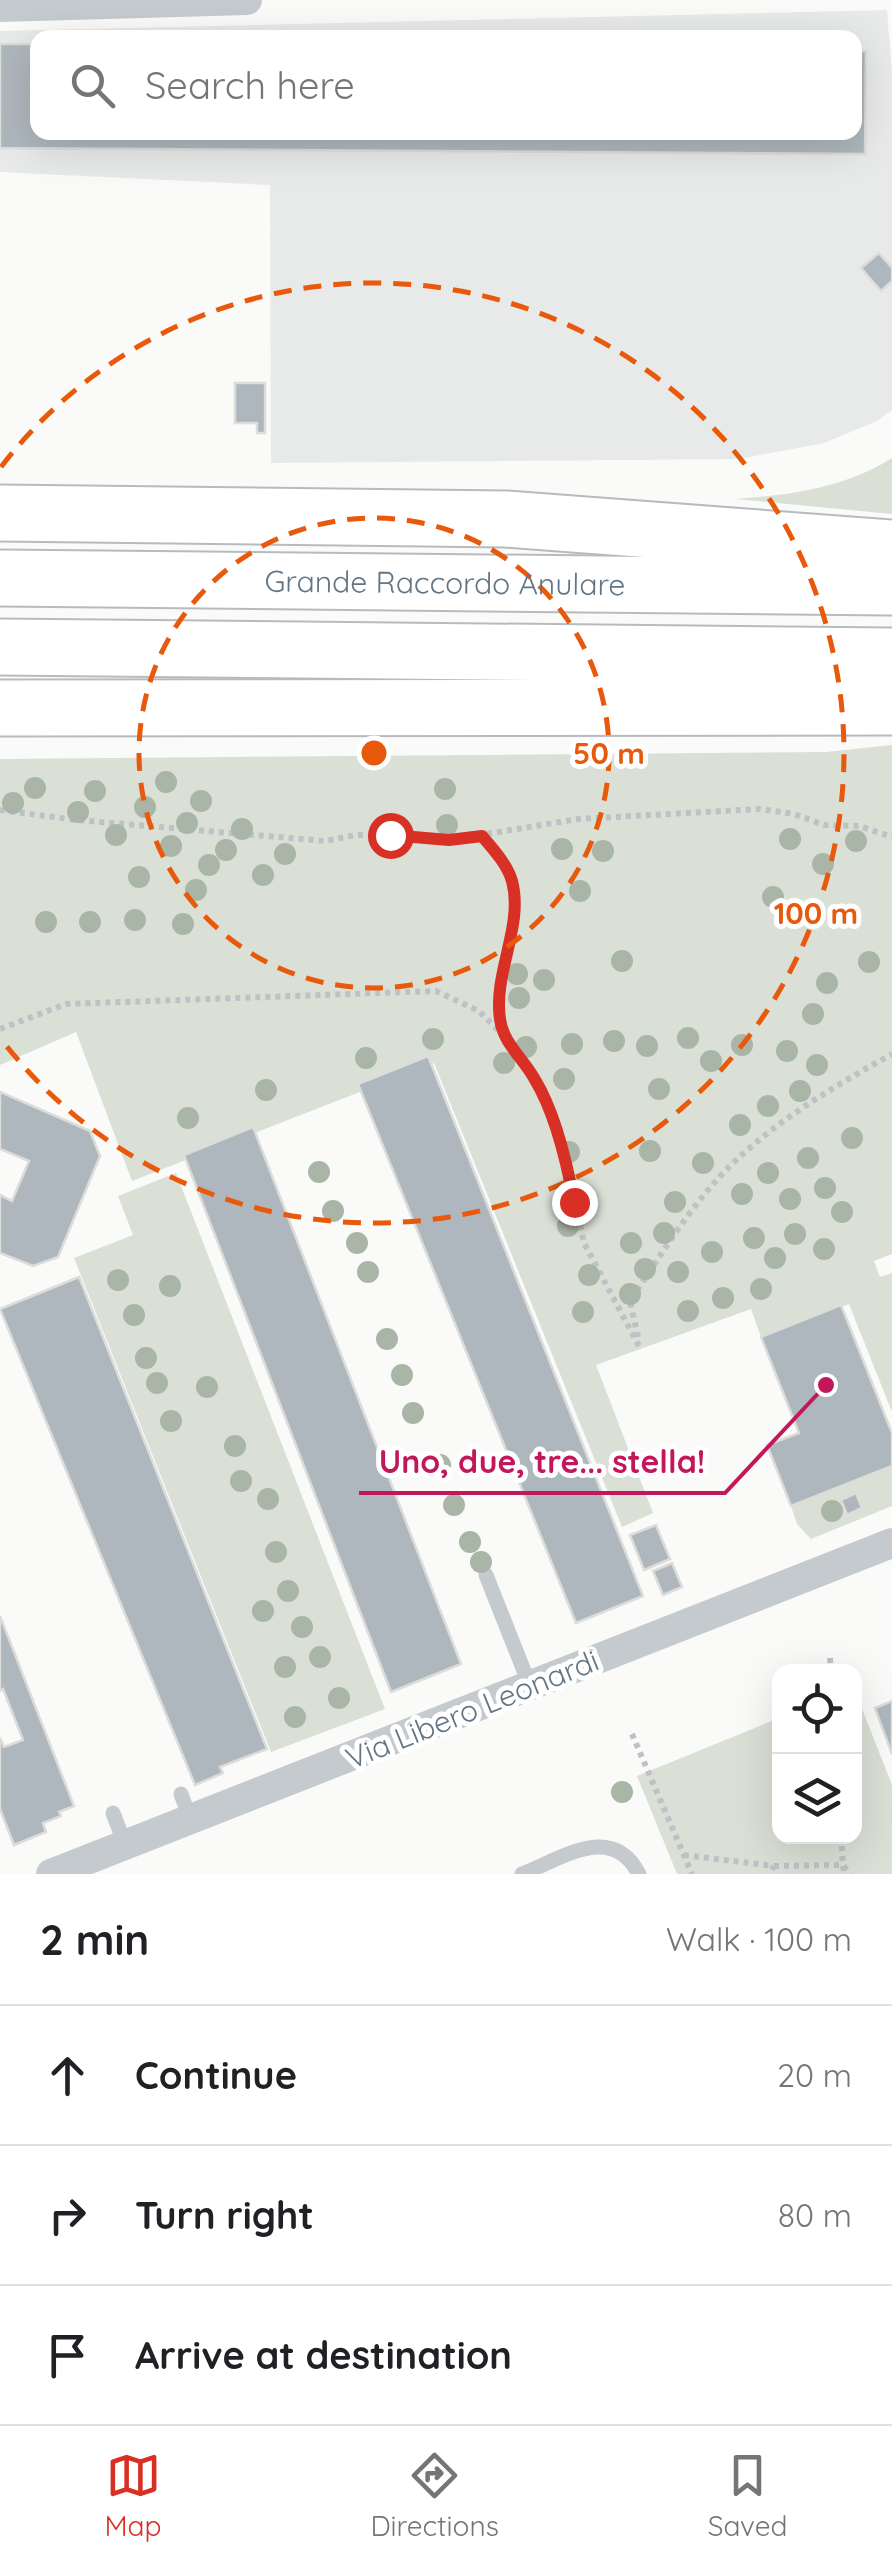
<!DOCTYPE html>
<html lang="en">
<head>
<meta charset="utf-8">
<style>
  body { margin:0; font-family:Quicksand,sans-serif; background:#f2f2f2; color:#202124 }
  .controls { position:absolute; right:30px; bottom:30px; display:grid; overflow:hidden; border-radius:20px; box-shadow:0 10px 40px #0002 }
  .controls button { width:90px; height:90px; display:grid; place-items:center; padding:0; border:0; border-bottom:2px solid #e0e0e0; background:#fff; color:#202124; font:50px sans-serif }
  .stop { position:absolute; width:30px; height:30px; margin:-22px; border:8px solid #d93025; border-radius:50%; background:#fff }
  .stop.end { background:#d93025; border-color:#fff; box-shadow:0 2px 10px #0008 }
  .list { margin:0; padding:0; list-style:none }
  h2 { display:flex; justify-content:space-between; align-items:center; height:130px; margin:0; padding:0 40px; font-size:42px }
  h2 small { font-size:32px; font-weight:400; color:#757577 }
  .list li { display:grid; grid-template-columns:65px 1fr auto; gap:30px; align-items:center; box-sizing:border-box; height:140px; padding:0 40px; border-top:2px solid #e0e0e0 }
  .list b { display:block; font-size:38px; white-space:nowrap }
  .list em { font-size:32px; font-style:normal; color:#757577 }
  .icon { flex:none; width:55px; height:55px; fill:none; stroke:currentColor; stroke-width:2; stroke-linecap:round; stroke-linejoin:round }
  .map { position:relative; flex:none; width:892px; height:1874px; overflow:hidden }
  .search { position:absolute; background:#fff; box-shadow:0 10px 40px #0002; left:30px; right:30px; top:30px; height:110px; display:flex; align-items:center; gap:25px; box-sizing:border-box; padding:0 35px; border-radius:20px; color:#757577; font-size:38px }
  .sheet { height:550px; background:#fff }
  nav { display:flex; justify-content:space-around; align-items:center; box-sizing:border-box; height:140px; border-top:2px solid #e0e0e0; background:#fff; font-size:28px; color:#757577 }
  nav a { display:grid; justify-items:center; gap:5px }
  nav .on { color:#d93025 }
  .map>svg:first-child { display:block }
  .built { fill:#e8e9e9; fill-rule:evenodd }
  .green { fill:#dae0d6 }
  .building { fill:#aeb7bd; stroke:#dcdcda; stroke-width:2.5 }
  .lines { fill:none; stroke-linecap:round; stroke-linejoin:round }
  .motorway-casing { stroke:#b6bbbf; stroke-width:59 }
  .path { stroke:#bfc2c5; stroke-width:6; stroke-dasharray:5 5; stroke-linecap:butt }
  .service { stroke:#c5cace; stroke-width:15 }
  .minor { stroke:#c5cace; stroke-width:30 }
  .motorway { stroke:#fff; stroke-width:55 }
  .tree { fill:#a9b5a6 }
  .route { stroke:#d93025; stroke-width:12 }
  .ring { fill:none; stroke:#e8590c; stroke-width:5; stroke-dasharray:18 12 }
  .labels { text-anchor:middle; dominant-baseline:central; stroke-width:10; stroke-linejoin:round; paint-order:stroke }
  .street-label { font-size:30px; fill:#637685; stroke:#fff }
  .centre { fill:#e8590c; stroke:#fff; stroke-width:5 }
  .ring-label { font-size:30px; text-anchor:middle; font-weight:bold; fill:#e8590c; stroke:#fff; stroke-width:10; stroke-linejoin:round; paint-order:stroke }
  .leader { fill:none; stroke:#c2185b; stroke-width:4 }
  .callout-dot { fill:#c2185b; stroke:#fff; stroke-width:4 }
  .callout-label { font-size:32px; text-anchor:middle; font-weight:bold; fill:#c2185b; stroke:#fff; stroke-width:10; stroke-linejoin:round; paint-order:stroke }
</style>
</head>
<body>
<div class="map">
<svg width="892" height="1874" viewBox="0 0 892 1874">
  <rect width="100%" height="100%" fill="#fafaf8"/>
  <path class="built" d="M887,10L892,71V410L877,421L824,443L739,459L271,463L270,185L0,172V31ZM38,38H854V132H38Z"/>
  <g class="green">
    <path d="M892,458V514L736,499C790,495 845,488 892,458Z"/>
    <polygon points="892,745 892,1254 874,1261 880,1277 892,1273 892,1412 849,1304 761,1337 751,1309 596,1365 653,1513 622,1527 434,1063 132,1181 76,1032 0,1065 0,759 826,752"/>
    <polygon points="176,1173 385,1709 271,1752 74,1258 133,1235 118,1196"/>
    <polygon points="892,1466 892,1506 811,1539 797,1524 791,1506"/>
    <polygon points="855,1691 892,1785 892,1874 677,1874 637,1776 779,1718 780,1836 854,1836"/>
  </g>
  <g class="building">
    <polygon points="0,44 38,44 38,132 854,132 854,51 866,51 865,154 0,148"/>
    <polygon points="879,253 892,268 892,281 881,291 861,268"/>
    <polygon points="235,383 265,383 265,433 257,433 257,423 235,423"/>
    <polygon points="428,1056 643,1596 576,1623 358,1084"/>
    <polygon points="0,1092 90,1131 100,1156 58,1257 33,1266 0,1253 0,1195 12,1201 29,1161 0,1149"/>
    <polygon points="253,1127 461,1664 391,1692 184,1155"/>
    <polygon points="79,1277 267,1749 220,1767 223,1773 195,1785 0,1309"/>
    <polygon points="841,1305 892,1433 892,1466 791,1506 767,1445 799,1433 761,1337"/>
    <polygon points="856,1493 862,1508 847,1515 841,1500"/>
    <polygon points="656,1525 670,1559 644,1570 630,1535"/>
    <polygon points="672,1563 682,1587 663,1595 653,1571"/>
    <polygon points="0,1616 74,1806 59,1812 61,1816 43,1823 46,1832 14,1845 0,1809 0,1738 4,1747 23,1740 3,1689 0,1691"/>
    <polygon points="892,1701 892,1754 875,1708"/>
  </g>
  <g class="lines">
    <g class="motorway-casing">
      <g id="motorway">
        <polyline points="0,513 506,519 892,548"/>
        <path id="s1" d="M0,578L892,587"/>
        <polyline points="0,647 892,656"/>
        <polyline points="0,708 892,707"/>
      </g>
    </g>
    <g class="path">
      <polyline points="0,810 77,820 325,841 356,835 390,835 449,840 578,819 760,809 794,814 824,825 859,826 892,837"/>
      <path d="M483,837C494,851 509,867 512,884C521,934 492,981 503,1034"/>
      <polyline points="0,1029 66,1004 436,991 479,1011 503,1035 536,1080 566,1161 584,1243 640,1348"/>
      <path d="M638,1337L630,1301C660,1256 693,1202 732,1164C780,1118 835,1086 892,1054"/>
      <polyline points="830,1658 831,1671"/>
      <polyline points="632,1734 692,1874"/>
      <polyline points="841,1836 843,1865 850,1874"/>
      <polyline points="684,1855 774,1866 769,1874"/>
      <polyline points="774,1866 843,1865 844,1874"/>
    </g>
    <g class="service">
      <polyline points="486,1575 530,1686"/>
      <polyline points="181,1794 191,1821"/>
      <polyline points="113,1813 126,1847"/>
      <path d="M522,1874C563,1858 612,1822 639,1874"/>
    </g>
    <g class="minor">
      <polyline points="0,7 247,0"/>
      <polyline points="51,1874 892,1543"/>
    </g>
    <use href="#motorway" class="motorway"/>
  </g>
  <g class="tree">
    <circle cx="166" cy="782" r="11"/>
    <circle cx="35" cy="788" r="11"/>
    <circle cx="445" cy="789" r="11"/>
    <circle cx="95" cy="791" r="11"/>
    <circle cx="201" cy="801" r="11"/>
    <circle cx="13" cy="803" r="11"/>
    <circle cx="145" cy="807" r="11"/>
    <circle cx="78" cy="812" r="11"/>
    <circle cx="187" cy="823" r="11"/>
    <circle cx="447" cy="825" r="11"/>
    <circle cx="242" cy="829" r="11"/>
    <circle cx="116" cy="835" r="11"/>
    <circle cx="790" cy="839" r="11"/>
    <circle cx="856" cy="841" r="11"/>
    <circle cx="171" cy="846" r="11"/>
    <circle cx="562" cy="849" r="11"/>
    <circle cx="226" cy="850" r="11"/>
    <circle cx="603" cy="851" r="11"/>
    <circle cx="285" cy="854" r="11"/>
    <circle cx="823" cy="864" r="11"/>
    <circle cx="209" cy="865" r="11"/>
    <circle cx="263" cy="875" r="11"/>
    <circle cx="139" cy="877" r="11"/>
    <circle cx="196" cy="890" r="11"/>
    <circle cx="580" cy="891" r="11"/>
    <circle cx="773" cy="897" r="11"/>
    <circle cx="135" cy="920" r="11"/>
    <circle cx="46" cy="922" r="11"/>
    <circle cx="90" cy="922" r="11"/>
    <circle cx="183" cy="924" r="11"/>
    <circle cx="622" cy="961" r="11"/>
    <circle cx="869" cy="962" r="11"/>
    <circle cx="517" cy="974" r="11"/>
    <circle cx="544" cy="980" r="11"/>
    <circle cx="827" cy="983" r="11"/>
    <circle cx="519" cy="998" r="11"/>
    <circle cx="813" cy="1014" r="11"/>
    <circle cx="688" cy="1038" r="11"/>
    <circle cx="433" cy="1039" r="11"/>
    <circle cx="614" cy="1041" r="11"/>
    <circle cx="572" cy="1044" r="11"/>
    <circle cx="742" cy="1045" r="11"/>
    <circle cx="647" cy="1046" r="11"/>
    <circle cx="526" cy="1047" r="11"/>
    <circle cx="787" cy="1051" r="11"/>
    <circle cx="366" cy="1058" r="11"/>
    <circle cx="711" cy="1061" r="11"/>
    <circle cx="504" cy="1063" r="11"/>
    <circle cx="817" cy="1065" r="11"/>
    <circle cx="564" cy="1079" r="11"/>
    <circle cx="659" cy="1089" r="11"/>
    <circle cx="266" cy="1090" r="11"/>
    <circle cx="800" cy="1091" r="11"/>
    <circle cx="768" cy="1106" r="11"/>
    <circle cx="188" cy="1118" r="11"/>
    <circle cx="740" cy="1125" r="11"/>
    <circle cx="852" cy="1138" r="11"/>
    <circle cx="650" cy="1151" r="11"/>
    <circle cx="569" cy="1152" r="11"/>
    <circle cx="808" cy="1158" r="11"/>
    <circle cx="703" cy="1163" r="11"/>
    <circle cx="319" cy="1172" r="11"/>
    <circle cx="768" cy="1173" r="11"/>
    <circle cx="825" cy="1188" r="11"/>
    <circle cx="742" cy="1194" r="11"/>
    <circle cx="790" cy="1199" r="11"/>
    <circle cx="675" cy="1202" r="11"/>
    <circle cx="333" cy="1211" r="11"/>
    <circle cx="842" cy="1212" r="11"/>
    <circle cx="568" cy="1226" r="11"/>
    <circle cx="664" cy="1233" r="11"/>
    <circle cx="795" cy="1234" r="11"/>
    <circle cx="754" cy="1238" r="11"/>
    <circle cx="357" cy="1243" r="11"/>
    <circle cx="631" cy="1243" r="11"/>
    <circle cx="824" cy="1249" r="11"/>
    <circle cx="712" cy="1252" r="11"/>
    <circle cx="775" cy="1258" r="11"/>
    <circle cx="645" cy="1269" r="11"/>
    <circle cx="368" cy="1272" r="11"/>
    <circle cx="678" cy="1272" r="11"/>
    <circle cx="589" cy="1275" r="11"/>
    <circle cx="118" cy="1280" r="11"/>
    <circle cx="170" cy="1286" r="11"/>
    <circle cx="761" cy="1289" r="11"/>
    <circle cx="630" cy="1294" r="11"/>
    <circle cx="723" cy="1298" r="11"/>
    <circle cx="688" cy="1311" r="11"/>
    <circle cx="583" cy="1312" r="11"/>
    <circle cx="134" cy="1315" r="11"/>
    <circle cx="387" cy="1339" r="11"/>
    <circle cx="146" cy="1358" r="11"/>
    <circle cx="402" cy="1375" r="11"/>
    <circle cx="157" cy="1383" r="11"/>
    <circle cx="207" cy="1387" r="11"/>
    <circle cx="413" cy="1413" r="11"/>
    <circle cx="171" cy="1421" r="11"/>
    <circle cx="235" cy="1446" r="11"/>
    <circle cx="440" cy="1465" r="11"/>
    <circle cx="241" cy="1481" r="11"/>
    <circle cx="268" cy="1499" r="11"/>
    <circle cx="454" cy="1505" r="11"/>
    <circle cx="832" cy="1511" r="11"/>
    <circle cx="470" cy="1542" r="11"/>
    <circle cx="276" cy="1552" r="11"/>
    <circle cx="481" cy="1562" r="11"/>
    <circle cx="288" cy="1591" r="11"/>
    <circle cx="263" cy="1611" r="11"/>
    <circle cx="302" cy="1627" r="11"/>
    <circle cx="320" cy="1657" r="11"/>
    <circle cx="285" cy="1667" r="11"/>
    <circle cx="339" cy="1698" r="11"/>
    <circle cx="295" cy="1717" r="11"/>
    <circle cx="622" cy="1792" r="11"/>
  </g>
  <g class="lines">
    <path class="route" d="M390,835L449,840L482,836C493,849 507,864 512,881C524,926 493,973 500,1019C503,1043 522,1057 534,1078C555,1112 567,1163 574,1202"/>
  </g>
  <g class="ring">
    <circle cx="374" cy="753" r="235"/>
    <path d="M1 467A470 470 0 1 1 1 1039"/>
  </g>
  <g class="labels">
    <g class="street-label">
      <text stroke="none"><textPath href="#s1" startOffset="445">Grande Raccordo Anulare</textPath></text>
      <text transform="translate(472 1709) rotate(-22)">Via Libero Leonardi</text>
    </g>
  </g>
  <circle cx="374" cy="753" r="15" class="centre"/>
  <g class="ring-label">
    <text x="609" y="764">50 m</text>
    <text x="816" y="924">100 m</text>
  </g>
  <path class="leader" d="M826 1385L725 1493H359"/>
  <circle class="callout-dot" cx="826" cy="1385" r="10"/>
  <g class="callout-label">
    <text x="542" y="1473">Uno, due, tre... stella!</text>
  </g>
</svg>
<div class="controls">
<button><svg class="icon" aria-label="locate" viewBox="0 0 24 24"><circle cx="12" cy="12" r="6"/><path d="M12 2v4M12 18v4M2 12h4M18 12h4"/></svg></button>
<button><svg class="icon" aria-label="layers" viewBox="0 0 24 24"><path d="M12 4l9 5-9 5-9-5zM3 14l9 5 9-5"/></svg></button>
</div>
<div class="stop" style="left:390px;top:835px"></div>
<div class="stop end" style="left:574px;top:1202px"></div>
<div class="search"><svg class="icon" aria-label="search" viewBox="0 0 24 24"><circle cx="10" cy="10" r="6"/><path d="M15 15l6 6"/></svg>Search here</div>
</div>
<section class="sheet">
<h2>2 min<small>Walk · 100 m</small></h2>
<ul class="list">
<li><svg class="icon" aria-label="ahead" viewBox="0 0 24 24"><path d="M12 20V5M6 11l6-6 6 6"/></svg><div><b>Continue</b></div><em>20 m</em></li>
<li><svg class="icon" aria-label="right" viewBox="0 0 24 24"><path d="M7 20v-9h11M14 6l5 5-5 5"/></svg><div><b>Turn right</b></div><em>80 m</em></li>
<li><svg class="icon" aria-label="arrive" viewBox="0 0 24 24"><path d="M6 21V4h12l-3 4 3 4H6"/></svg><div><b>Arrive at destination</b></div></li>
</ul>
</section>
<nav>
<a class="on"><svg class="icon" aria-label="map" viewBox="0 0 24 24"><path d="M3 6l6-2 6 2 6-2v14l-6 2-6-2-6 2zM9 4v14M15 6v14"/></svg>Map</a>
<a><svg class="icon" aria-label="directions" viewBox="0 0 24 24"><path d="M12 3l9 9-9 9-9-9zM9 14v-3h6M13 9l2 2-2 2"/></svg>Directions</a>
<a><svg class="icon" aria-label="saved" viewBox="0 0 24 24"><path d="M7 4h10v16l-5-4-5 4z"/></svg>Saved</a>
</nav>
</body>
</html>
